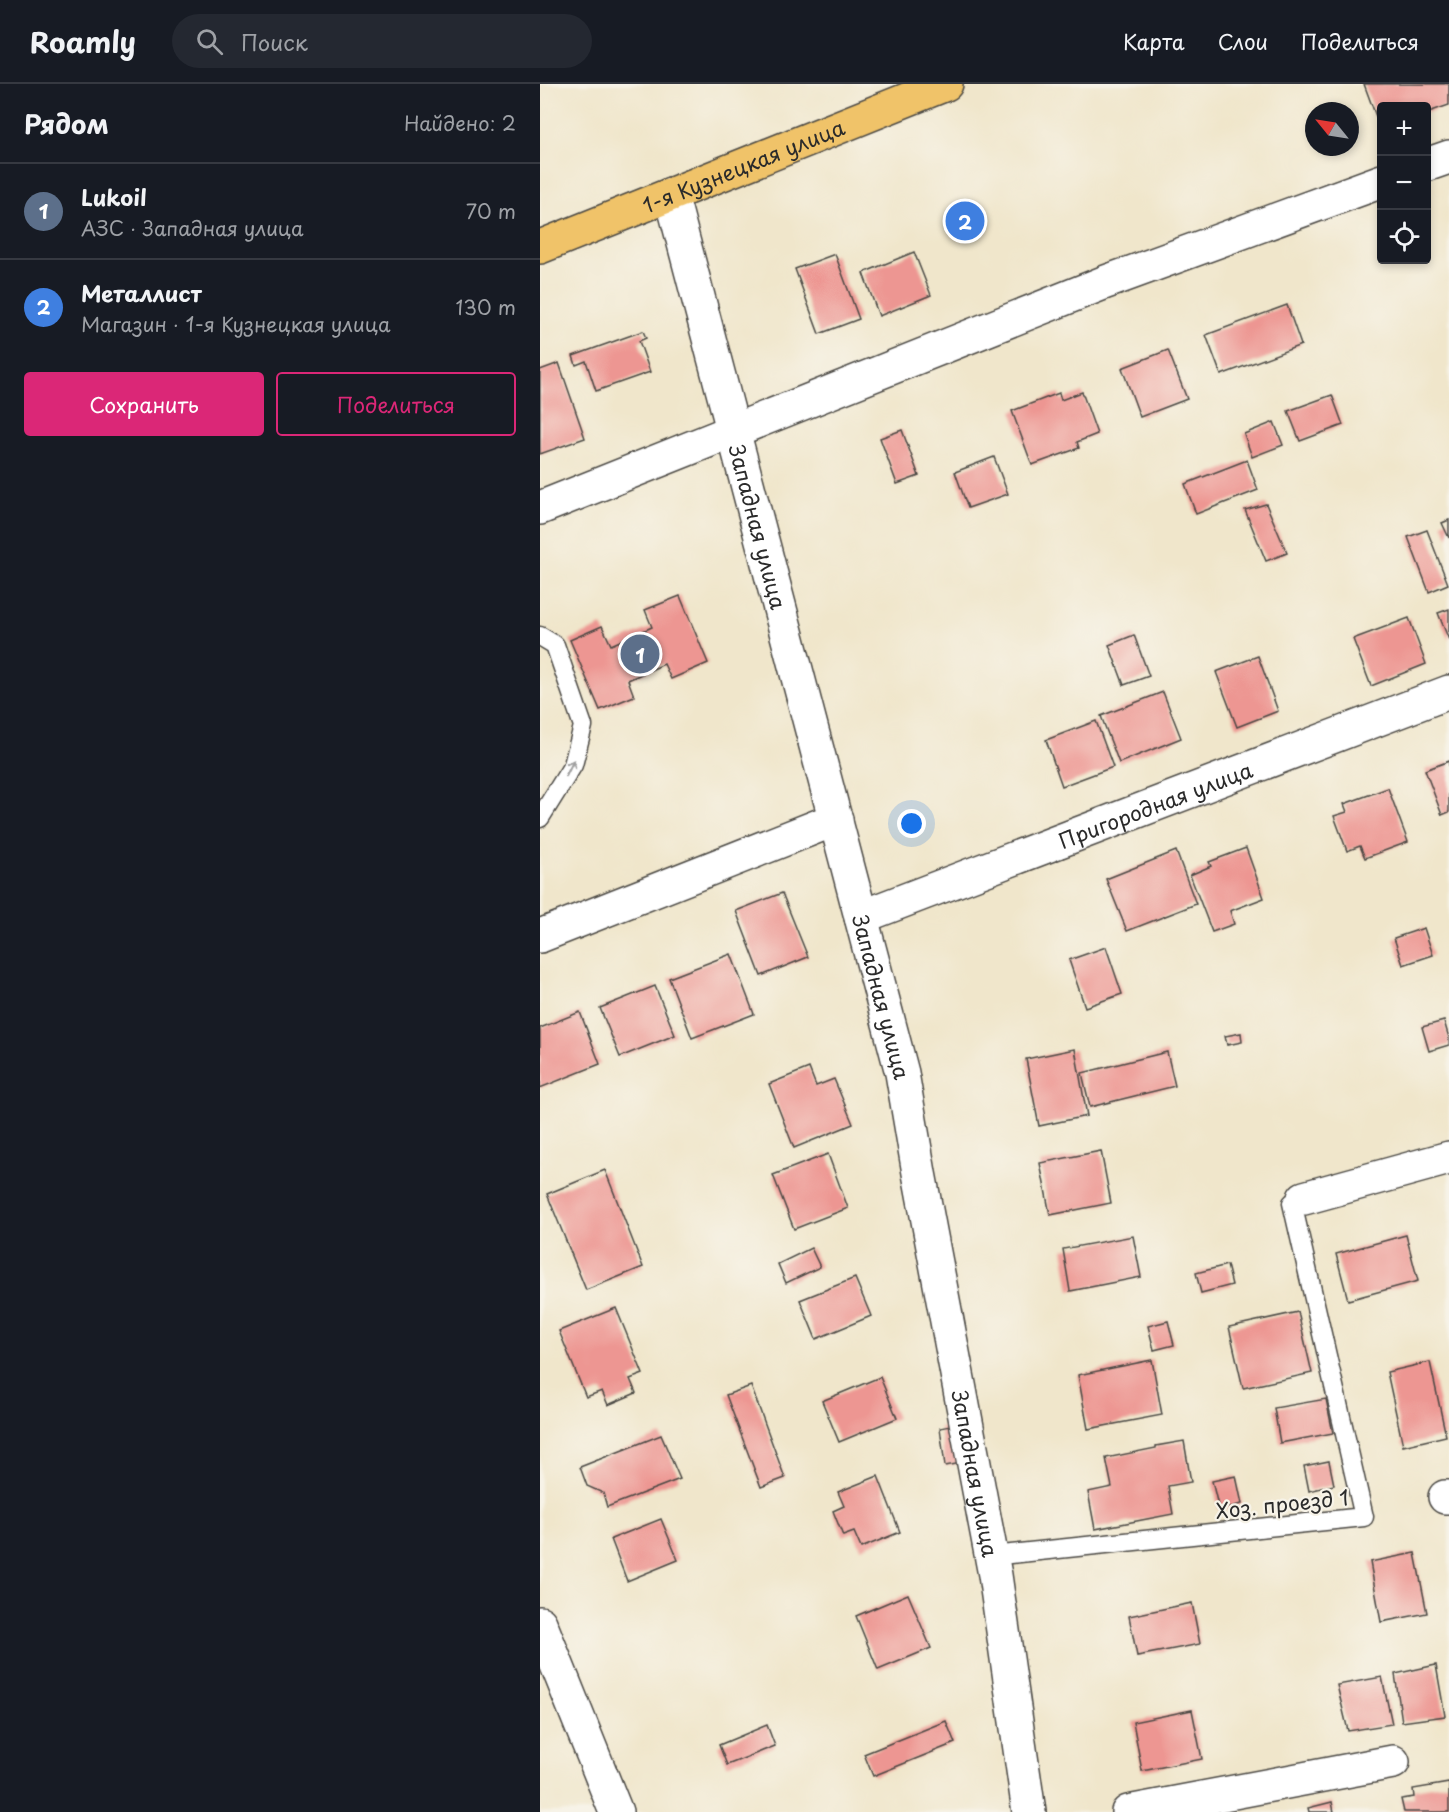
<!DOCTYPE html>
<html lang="ru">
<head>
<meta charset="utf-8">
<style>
  body { margin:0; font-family:"Playpen Sans",sans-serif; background:#242831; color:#f1f3f6 }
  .controls { position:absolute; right:18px; top:18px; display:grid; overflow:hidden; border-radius:6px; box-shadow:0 3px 9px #0003 }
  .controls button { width:54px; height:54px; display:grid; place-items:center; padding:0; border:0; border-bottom:2px solid #363941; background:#171b24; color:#f1f3f6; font:30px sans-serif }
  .compass { position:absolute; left:765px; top:18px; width:54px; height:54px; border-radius:50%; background:#171b24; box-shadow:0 3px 9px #0003; rotate:300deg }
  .you { position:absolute; left:372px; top:740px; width:21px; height:21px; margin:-15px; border:4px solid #fff; border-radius:50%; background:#1a73e8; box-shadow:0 0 0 9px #1a73e833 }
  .badge { display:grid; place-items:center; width:39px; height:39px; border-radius:50%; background:#db2777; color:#fff; font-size:20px; font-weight:700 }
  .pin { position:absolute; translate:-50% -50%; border:3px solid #fff; box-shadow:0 2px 6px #0006 }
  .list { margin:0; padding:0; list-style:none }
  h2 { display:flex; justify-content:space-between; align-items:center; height:78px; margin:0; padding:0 24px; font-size:26px }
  h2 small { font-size:20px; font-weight:400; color:#9ea1a6 }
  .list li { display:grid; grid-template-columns:39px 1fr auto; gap:18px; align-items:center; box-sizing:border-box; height:96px; padding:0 24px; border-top:2px solid #363941 }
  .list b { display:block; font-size:22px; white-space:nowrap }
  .list p { margin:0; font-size:20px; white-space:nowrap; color:#9ea1a6 }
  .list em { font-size:20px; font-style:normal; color:#9ea1a6 }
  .actions { display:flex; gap:12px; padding:18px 24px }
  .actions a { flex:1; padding:14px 0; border:2px solid #db2777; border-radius:6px; text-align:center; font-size:21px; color:#db2777 }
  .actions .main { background:#db2777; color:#fff }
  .icon { flex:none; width:33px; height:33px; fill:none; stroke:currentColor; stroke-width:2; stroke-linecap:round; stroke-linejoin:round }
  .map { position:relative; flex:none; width:909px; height:1728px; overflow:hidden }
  header { display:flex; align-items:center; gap:36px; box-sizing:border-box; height:84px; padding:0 30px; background:#171b24; border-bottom:2px solid #363941 }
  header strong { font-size:28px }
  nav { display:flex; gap:33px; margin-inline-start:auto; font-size:21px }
  .search { width:420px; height:54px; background:#242831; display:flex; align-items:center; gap:15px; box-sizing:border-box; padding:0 21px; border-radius:33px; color:#9ea1a6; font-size:22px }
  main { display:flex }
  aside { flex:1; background:#171b24 }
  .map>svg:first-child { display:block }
  .building { fill:#ed9692 }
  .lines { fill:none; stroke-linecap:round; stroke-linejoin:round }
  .service-casing { stroke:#494743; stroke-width:21 }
  .minor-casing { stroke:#494743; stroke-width:36 }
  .primary-casing { stroke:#494743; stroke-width:36 }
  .service { stroke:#fff; stroke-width:18 }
  .minor { stroke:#fff; stroke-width:33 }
  .primary { stroke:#f0c369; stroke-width:33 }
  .oneway { stroke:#a0a0a0 }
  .labels { text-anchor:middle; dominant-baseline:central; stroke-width:4.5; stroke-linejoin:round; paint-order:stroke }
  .street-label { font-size:21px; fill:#2b2b2b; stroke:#f7f3e8 }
</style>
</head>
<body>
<header>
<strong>Roamly</strong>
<div class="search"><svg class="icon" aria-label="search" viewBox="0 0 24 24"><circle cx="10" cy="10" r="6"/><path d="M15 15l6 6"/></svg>Поиск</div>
<nav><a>Карта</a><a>Слои</a><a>Поделиться</a></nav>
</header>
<main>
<aside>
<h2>Рядом<small>Найдено: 2</small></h2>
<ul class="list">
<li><span class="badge" style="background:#5c6f8a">1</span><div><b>Lukoil</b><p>АЗС · Западная улица</p></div><em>70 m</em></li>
<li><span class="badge" style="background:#3f7fe0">2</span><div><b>Металлист</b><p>Магазин · 1-я Кузнецкая улица</p></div><em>130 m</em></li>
</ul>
<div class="actions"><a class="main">Сохранить</a><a>Поделиться</a></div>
</aside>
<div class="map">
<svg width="909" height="1728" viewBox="0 0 909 1728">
  <rect width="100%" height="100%" fill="#f7f3e8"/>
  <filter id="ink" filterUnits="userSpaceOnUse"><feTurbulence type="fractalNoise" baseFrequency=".0167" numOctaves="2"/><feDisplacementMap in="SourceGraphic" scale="12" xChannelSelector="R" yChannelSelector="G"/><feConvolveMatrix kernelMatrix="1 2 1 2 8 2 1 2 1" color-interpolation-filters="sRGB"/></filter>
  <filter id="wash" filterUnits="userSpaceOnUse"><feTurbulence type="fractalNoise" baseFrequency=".008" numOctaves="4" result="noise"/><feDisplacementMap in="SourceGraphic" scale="24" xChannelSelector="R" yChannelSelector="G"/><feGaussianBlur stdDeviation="1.35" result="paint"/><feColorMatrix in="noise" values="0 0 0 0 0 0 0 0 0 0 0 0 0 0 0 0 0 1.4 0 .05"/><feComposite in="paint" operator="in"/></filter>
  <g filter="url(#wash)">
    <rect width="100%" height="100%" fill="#f0e6cb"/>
    <g id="blocks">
      <g class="building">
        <polygon points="824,0 909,0 909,21 886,29 886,22 842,22 841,46"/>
        <polygon points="374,168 391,211 339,232 323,189"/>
        <polygon points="295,170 319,235 279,250 255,185"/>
        <polygon points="747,221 761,261 681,291 666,251"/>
        <polygon points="103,247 106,254 99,257 110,288 56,307 46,277 36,281 33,272"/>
        <polygon points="628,266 647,315 600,333 582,284"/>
        <polygon points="19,279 45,354 0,370 0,286"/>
        <polygon points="542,308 557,350 537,358 539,364 492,381 472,327 519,309 521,316"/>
        <polygon points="792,311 803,341 760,357 748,327"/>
        <polygon points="734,338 743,361 712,373 704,350"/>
        <polygon points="362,346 379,392 357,400 340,354"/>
        <polygon points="454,373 468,410 428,424 415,388"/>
        <polygon points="707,376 718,406 656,430 645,400"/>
        <polygon points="726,420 747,469 726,477 705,426"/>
        <polygon points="909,436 909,454 902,439"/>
        <polygon points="887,446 908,500 889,508 868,453"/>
        <polygon points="140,512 168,579 131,595 124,580 88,596 94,612 60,626 30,556 62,542 71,561 112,543 105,526"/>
        <polygon points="909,525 909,556 898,529"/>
        <polygon points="869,534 886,580 831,602 813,555"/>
        <polygon points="594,551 609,592 584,601 569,561"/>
        <polygon points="718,572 738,627 697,643 676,588"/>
        <polygon points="623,608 641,654 579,679 561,632"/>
        <polygon points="556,637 573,683 522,702 506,656"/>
        <polygon points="909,677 909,728 902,731 885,686"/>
        <polygon points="848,704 868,758 825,774 820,762 807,767 794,732 807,728 804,720"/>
        <polygon points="706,764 724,814 690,827 694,840 672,848 650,791 671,782 669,778"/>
        <polygon points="636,767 656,820 587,847 566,795"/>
        <polygon points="242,809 268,873 221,892 196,827"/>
        <polygon points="884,844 893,871 863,881 854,854"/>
        <polygon points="566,863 582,910 545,923 529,876"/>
        <polygon points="191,870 214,930 152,954 129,894"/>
        <polygon points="115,902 135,951 80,973 60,924"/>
        <polygon points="40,928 60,980 0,1004 0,944"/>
        <polygon points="904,937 909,954 909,961 889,967 882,943"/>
        <polygon points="701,949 702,958 687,961 685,952"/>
        <polygon points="535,965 547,1032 499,1042 486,975"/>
        <polygon points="627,968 635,1002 550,1023 542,989"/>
        <polygon points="269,984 276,1002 294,995 313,1040 254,1064 229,1000"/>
        <polygon points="561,1067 571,1119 510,1131 500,1079"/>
        <polygon points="288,1070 308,1124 254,1145 233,1091"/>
        <polygon points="65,1086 103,1183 46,1206 7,1110"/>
        <polygon points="866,1151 878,1197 808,1216 796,1170"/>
        <polygon points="593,1152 601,1193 530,1207 523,1165"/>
        <polygon points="271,1164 280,1183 246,1199 238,1180"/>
        <polygon points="687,1181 692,1201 661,1209 656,1189"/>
        <polygon points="315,1194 331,1232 276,1255 260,1216"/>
        <polygon points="76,1224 103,1290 90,1295 96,1309 68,1321 62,1307 46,1313 19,1247"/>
        <polygon points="758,1228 772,1289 703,1304 689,1243"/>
        <polygon points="628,1237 634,1261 614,1266 608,1242"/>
        <polygon points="612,1276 622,1331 548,1345 538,1291"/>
        <polygon points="890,1278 906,1352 863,1362 847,1288"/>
        <polygon points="340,1293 357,1334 299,1358 282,1317"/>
        <polygon points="211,1302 245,1394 221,1403 186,1311"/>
        <polygon points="786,1315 793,1349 740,1359 734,1324"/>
        <polygon points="416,1341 422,1379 405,1382 400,1344"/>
        <polygon points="121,1351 140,1395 67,1423 63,1409 47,1402 40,1383"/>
        <polygon points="644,1357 651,1398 628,1402 633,1430 555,1445 548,1408 572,1403 566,1374 616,1364 616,1362"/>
        <polygon points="789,1377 794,1401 769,1407 764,1382"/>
        <polygon points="338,1392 360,1448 321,1464 314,1448 303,1452 293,1427 304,1422 298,1408"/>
        <polygon points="696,1392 702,1420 679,1426 672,1397"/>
        <polygon points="121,1435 138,1476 87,1497 71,1455"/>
        <polygon points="875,1469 887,1529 841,1538 830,1478"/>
        <polygon points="368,1510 391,1564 338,1586 316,1532"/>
        <polygon points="652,1519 660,1560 597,1572 589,1532"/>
        <polygon points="896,1581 905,1632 862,1638 855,1590"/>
        <polygon points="842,1593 852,1640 808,1647 797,1601"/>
        <polygon points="652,1626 662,1675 602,1687 593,1638"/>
        <polygon points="406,1637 415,1659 333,1692 324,1670"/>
        <polygon points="227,1641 235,1662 187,1681 179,1661"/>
        <polygon points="909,1699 909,1728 864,1728 861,1715 874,1713 873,1705"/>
        <polygon points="792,1718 794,1728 769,1728 768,1724"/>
      </g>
    </g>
  </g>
  <g filter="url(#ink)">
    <use href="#blocks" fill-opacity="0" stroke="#494743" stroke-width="1.5"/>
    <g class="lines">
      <g class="service-casing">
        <g id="service">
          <polyline points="0,552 15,561 43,642 33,681 0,734"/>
          <polyline points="451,1472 824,1433 752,1119"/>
        </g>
      </g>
      <g class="minor-casing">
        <g id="minor">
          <polyline points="886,81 909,73"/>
          <path id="s1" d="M131,110L362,989L379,1089L455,1491L489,1728"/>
          <polyline points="0,424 566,198 842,97"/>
          <path id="s2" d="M321,833L909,608"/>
          <polyline points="0,852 296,735"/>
          <polyline points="764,1114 909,1074"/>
          <polyline points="905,1413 909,1413"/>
          <polyline points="0,1539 76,1728"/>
          <polyline points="588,1728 853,1678"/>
        </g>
      </g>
      <g class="primary-casing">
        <g id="primary">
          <path id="s3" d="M0,163L406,0"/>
        </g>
      </g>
      <use href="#service" class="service"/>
      <use href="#minor" class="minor"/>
      <use href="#primary" class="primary"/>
    </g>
    <defs><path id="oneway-shaft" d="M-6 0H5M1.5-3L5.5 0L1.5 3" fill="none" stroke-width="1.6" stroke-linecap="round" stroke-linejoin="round" transform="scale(1.5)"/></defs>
    <use class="oneway" href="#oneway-shaft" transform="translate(30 684) rotate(-64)"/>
  </g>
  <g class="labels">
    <g class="street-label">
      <text stroke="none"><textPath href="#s3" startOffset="219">1-я Кузнецкая улица</textPath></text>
      <text stroke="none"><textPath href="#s1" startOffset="344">Западная улица</textPath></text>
      <text stroke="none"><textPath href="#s2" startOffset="315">Пригородная улица</textPath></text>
      <text stroke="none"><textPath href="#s1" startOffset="830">Западная улица</textPath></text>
      <text stroke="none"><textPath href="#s1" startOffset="1316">Западная улица</textPath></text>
      <text transform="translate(742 1419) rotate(-6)">Хоз. проезд 1</text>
    </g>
  </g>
</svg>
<div class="controls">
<button>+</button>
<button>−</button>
<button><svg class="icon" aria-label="locate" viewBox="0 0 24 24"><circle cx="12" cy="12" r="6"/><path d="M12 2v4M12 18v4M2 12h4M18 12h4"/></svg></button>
</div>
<svg class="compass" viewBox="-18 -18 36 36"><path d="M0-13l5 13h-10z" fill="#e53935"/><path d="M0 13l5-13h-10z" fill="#9ea1a6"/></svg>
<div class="you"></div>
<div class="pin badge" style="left:100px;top:570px;background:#5c6f8a">1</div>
<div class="pin badge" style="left:425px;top:137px;background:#3f7fe0">2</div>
</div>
</main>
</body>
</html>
